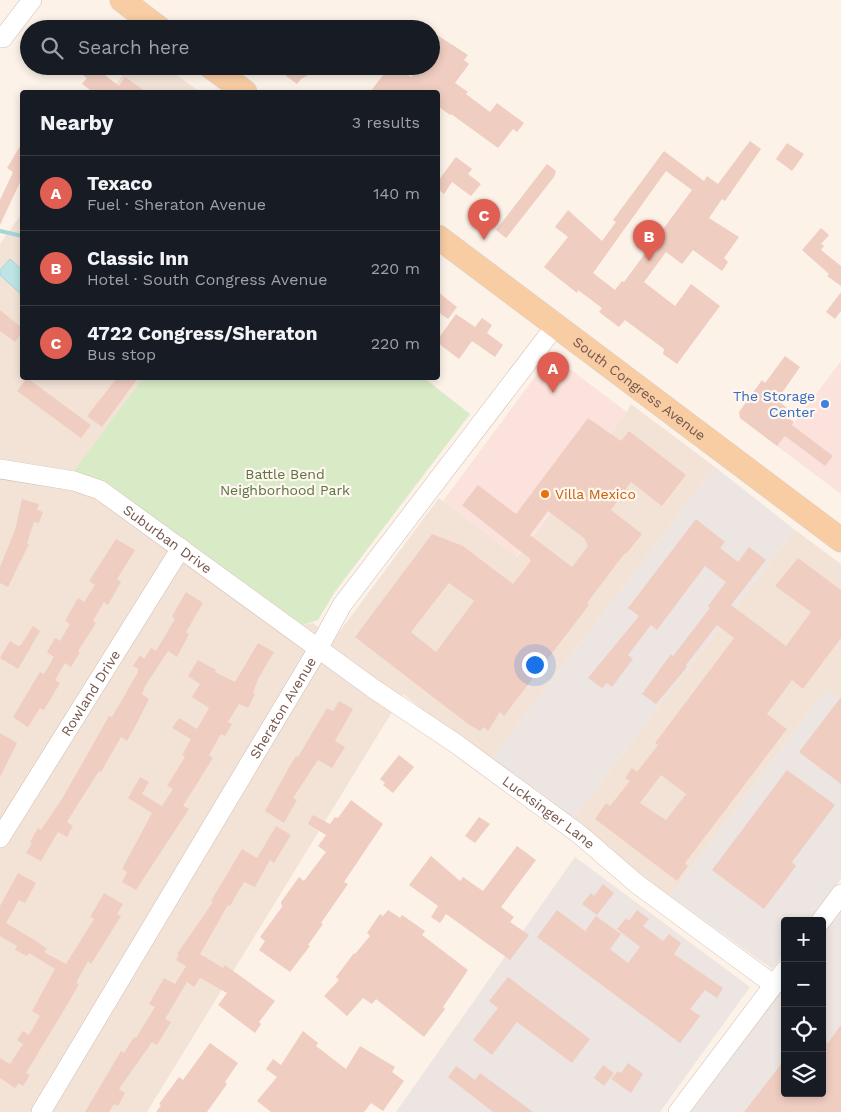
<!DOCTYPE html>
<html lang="en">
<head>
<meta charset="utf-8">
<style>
  body { margin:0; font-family:"Work Sans",sans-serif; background:#242831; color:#f1f3f6 }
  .controls { position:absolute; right:15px; bottom:15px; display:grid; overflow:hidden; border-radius:5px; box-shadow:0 2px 8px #0003 }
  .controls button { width:45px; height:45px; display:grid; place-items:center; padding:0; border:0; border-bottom:1px solid #363941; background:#171b24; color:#f1f3f6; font:25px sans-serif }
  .you { position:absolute; left:534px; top:664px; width:18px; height:18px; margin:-12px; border:4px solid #fff; border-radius:50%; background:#1a73e8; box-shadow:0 0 0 8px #1a73e833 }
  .badge { display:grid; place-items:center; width:32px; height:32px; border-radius:50%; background:#e15f52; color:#fff; font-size:16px; font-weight:700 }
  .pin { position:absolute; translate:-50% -41px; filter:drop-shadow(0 1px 2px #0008) }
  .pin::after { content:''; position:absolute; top:26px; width:18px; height:15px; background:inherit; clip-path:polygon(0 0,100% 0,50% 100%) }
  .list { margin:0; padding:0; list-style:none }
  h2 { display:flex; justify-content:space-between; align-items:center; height:65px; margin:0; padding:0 20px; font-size:21px }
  h2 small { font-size:16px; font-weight:400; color:#9ea1a6 }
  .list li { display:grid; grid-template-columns:32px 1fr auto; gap:15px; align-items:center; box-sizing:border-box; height:75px; padding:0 20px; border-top:1px solid #363941 }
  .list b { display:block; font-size:19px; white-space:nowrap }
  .list p { margin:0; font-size:16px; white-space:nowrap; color:#9ea1a6 }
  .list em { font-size:16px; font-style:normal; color:#9ea1a6 }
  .icon { flex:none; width:28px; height:28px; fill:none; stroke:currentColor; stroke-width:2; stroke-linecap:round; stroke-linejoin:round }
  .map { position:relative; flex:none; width:841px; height:1112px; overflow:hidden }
  .search { position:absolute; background:#171b24; box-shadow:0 2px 8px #0003; left:20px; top:20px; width:420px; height:55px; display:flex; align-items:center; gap:12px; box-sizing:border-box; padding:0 18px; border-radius:28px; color:#9ea1a6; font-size:19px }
  .panel { position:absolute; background:#171b24; box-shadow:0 2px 8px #0003; left:20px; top:90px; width:420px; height:290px; border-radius:5px }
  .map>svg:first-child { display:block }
  .residential { fill:#f3e3d7 }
  .commercial { fill:#fce2dd }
  .industrial { fill:#ede5e1 }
  .green { fill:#d9eac7 }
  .water { fill:#bde5e5; stroke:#a3d6d7 }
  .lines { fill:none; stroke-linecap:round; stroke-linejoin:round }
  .stream { stroke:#a3d6d7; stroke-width:4 }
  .building { fill:#f0cdc1; fill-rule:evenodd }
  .minor-casing { stroke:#d0bbb1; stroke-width:20 }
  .major-casing { stroke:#d9d0cd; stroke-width:25 }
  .minor { stroke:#fff; stroke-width:19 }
  .major { stroke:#f8cda3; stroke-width:24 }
  .shop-dot { fill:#3f7fe0; stroke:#fef6ef; stroke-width:2 }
  .food-dot { fill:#e8710a; stroke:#fef6ef; stroke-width:2 }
  .labels { text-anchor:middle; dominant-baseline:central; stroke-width:4.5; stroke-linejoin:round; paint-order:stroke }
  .street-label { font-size:14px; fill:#76564d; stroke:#fef6ef }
  .shop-label { font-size:14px; fill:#366cbe; stroke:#fef6ef; text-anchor:end }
  .park-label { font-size:14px; fill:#587542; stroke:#fef6ef }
  .food-label { font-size:14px; fill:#c56008; stroke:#fef6ef; text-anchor:start }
</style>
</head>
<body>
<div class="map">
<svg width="841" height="1112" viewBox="0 0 841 1112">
  <rect width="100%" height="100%" fill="#fcf2e8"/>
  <g class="residential">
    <polygon points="129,66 164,66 200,92 110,92"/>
    <polygon points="22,213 22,378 143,378 75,471 103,480 303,625 313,623 334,639 439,498 517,557 627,412 631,404 715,467 489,762 403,694 147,1112 0,1112 0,244"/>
    <polygon points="795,530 841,564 841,700 826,689 670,896 570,822"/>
  </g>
  <g class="commercial">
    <polygon points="551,355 627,412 516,557 443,501"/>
    <polygon points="841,361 841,494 777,446"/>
  </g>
  <g class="industrial">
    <polygon points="715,467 795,530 570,822 489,762"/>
    <polygon points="826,689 841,700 841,879 809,921 785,921 785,953 772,969 670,896"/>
    <polygon points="575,857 750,987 660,1112 396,1112"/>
    <polygon points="841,909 841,1112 691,1112 785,985 785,1093 822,1093 822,935"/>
  </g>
  <polygon class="green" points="143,378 424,378 470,414 334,593 318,620 303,625 103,480 74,471"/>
  <polygon class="water" points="10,259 22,270 22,295 0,275 0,270"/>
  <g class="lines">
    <polyline class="stream" points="0,231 22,236"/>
  </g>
  <g class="building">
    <polygon points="431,31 468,55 464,60 469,64 455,83 468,92 466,94 490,112 497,103 524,123 517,132 513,129 498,148 451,114 450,115 438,106 438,92 370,92 390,66 396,66 411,77 419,66 431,66"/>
    <polygon points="71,66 93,66 119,86 125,77 146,92 93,92 82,84 87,78"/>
    <polygon points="273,66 325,66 301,79 297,84"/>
    <path d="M750,141L761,149L725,201L722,199L709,218L739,237L724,258L728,262L722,271L693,250L682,264L666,252L644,282L675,306L691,284L720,306L677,364L663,354L664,349L625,320L619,327L599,312L602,308L578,290L577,293L544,267L568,237L555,227L568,210L602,241L616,222L613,220L664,151L704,181L707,176L718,184ZM666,171L692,190L624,282L622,281L615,290L593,273Z"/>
    <polygon points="22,143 22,178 0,225 0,200 13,172 7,168"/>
    <polygon points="787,143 804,154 792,171 776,159"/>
    <polygon points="456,157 472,169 468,174 481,184 471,196 452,182 444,194 438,189 438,181"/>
    <polygon points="547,164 556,171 554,177 506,238 496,230"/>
    <polygon points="821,228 829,235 821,244 824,246 821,250 841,266 841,286 827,276 829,274 802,250"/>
    <polygon points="438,292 457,307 448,319 438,312"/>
    <polygon points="841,292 841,311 835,319 826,312"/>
    <polygon points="0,310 22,328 22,332 15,342 0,331"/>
    <polygon points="456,314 475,327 482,318 492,325 487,333 503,345 495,357 472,341 459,359 438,343 438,339"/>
    <polygon points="785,356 800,367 777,400 791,411 787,417 794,422 792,425 833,456 825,466 785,436 777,446 740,418 739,412 762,380 765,383"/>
    <polygon points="27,378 91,425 81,438 17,391"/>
    <polygon points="117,378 138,378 102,427 87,416"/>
    <path d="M588,418L621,441L629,431L686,475L662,506L631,482L611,510L642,534L626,554L625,553L587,603L589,605L504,716L500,712L488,731L484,727L480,731L468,724L355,637L432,534L463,546L513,584L531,561L529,558L462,505L478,485L516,514ZM548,511L584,538L588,546L572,567L530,535ZM449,583L474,601L436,652L411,632Z"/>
    <polygon points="22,499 39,504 37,510 43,512 39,523 34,522 27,543 29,544 8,587 0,583 0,567 15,530"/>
    <path d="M696,519L725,542L720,548L738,562L749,547L766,560L731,605L786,646L811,612L775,586L798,558L841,590V638L803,689L792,680L767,714L787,729L685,863L688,866L677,881L595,819L606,803L610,806L630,781L625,778L632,768L637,772L658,745L655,743L734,638L717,625L686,665L687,667L656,704L642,694L671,654L673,656L710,608L708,606L726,582L705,566L657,630L651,625L628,655L633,659L612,687L607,683L602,688L588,678L639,616L628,608ZM661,775L686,794L666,820L640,803Z"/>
    <polygon points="116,539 135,550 117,579 121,582 108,605 104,602 93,621 96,623 78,651 80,652 71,667 65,663 55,680 60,683 44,710 40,708 28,727 13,717 40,672 44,674 54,657 47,652 55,638 60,641 70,624 65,621 78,598 84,602 95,585 89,581"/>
    <polygon points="186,592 203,603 186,632 189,634 177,657 168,651 145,686 142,694 149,699 137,723 127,741 121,737 101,772 99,771 68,820 67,822 73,826 67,837 58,832 41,861 26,853 32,843 30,842 38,828 41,830 62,799 109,716 112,717 138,672 138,669 133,666 140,655 144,659 151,648 156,651 175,619 172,616"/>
    <polygon points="33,626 40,631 18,669 0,658 10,641 18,646 21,645"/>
    <polygon points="258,643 274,652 258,679 253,693 255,694 248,708 239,704 228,722 232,724 225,736 221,734 209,755 213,758 183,806 189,809 136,890 122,882 127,872 122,869 152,813 128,798 140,777 149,782 142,794 162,806 173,789 167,786 185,757 182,755 191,739 172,728 179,718 197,729 209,708 192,697 200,684 188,676 198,660 216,670 215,672 235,682"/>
    <polygon points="841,697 841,784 799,752"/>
    <polygon points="339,701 353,709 335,741 345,747 332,768 318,760 293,798 297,800 284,823 265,811 288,769 296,756 298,757 327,708 333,711"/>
    <polygon points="0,733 17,743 0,777"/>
    <polygon points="399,755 414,767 393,793 383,785 385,783 380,779"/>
    <polygon points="787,770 835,805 792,862 796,866 764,909 712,870"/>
    <polygon points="351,800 383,824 344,882 348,884 321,923 323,924 308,945 310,946 290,972 259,950 265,941 260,937 282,907 281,902 299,877 304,881 326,852 318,846 326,835 308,824 313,815 330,824 335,817 338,818"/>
    <polygon points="479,817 490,824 475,843 465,836"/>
    <polygon points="276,826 291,835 274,863 270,860 255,887 244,882 230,906 228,905 200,954 223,968 225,965 275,1001 259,1022 261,1024 255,1033 218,1005 227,993 200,978 194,987 187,982 165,1019 171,1022 157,1045 152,1042 119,1089 125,1093 118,1106 114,1104 109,1112 85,1112 121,1051 124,1053 134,1037 136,1038 155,1007 149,1004 164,978 175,984 186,966 176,960 179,955 177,954 213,902 211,901 242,849 257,858"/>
    <polygon points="517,846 536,860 501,907 514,917 510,922 529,935 510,960 446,914 440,923 431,917 438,906 409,885 431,856 460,881 463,877 483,891"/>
    <polygon points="18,873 36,883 25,903 19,900 6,923 36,941 47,949 44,952 66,964 94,919 90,917 104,893 123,904 117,914 121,916 91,964 88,961 76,983 79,984 70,1000 26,1073 30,1075 23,1086 19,1083 15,1088 0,1078 0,1058 10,1064 23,1044 17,1040 23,1031 29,1035 40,1016 32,1011 55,969 29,953 27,956 15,950 17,946 0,936 0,906"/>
    <polygon points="603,884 614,893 597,915 582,904 591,893 594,896"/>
    <polygon points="388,910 400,918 402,915 425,931 422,935 468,970 443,1007 445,1009 424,1037 376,999 372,1004 363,998 347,1016 324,996 339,980 336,977 354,953 355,954 370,936 367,933 380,914 383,916"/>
    <polygon points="557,910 585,931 596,916 621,934 610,949 628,963 640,947 617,929 626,918 629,921 637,910 649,919 643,926 663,941 669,934 681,943 674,954 723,988 717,998 705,990 690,1009 700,1016 680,1043 537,937"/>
    <polygon points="508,977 590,1039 572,1063 517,1022 492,1055 473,1040 498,1008 489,1001"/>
    <polygon points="841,1025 841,1112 744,1112 785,1059 785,1093 822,1093 822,1040 828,1043"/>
    <polygon points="303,1031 318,1043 316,1046 346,1069 360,1046 395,1067 392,1072 404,1081 383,1111 371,1103 364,1112 271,1112 257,1101 277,1077 266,1069 273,1059 281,1065"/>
    <polygon points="210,1043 238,1063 225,1082 227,1084 207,1112 156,1112 161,1105 159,1104 179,1077 183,1080"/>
    <polygon points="628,1063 643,1074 631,1093 611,1079 618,1071 621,1073"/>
    <polygon points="603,1065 614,1073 604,1086 594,1078"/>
    <polygon points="456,1066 475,1080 480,1073 533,1112 493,1112 448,1077"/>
  </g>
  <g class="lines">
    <g class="minor-casing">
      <g id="minor">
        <polyline points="0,38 3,38 32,0"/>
        <path id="s1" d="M0,469L74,481L100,490L374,689L455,743L579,834L637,884L774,985"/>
        <path id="s2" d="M0,838L181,548"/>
        <polyline points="821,921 841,894"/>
        <path id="s3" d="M41,1112L318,649L342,605L556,325"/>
        <polyline points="678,1112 785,970"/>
      </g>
    </g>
    <g class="major-casing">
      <g id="major">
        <polyline points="122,0 160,29"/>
        <polyline points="210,66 245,92"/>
        <path id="s4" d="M438,237L841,540"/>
      </g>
    </g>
    <use href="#minor" class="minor"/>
    <use href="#major" class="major"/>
  </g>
  <circle class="shop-dot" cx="825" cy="404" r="5"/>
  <circle class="food-dot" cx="545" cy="494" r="5"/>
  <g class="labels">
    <g class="street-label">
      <text stroke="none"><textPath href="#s4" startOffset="252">South Congress Avenue</textPath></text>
      <text stroke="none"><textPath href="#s1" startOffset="186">Suburban Drive</textPath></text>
      <text stroke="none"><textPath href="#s2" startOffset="171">Rowland Drive</textPath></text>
      <text stroke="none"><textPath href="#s3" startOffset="471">Sheraton Avenue</textPath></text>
      <text stroke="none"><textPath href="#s1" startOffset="655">Lucksinger Lane</textPath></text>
    </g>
    <g class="shop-label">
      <text x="815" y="396">The Storage<tspan x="815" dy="16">Center</tspan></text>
    </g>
    <g class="park-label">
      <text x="285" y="474">Battle Bend<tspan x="285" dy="16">Neighborhood Park</tspan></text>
    </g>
    <g class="food-label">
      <text x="555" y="494">Villa Mexico</text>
    </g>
  </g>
</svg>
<div class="controls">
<button>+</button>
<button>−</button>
<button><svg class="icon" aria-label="locate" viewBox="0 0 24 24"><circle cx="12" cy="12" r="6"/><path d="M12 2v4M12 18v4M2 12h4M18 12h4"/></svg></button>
<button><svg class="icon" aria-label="layers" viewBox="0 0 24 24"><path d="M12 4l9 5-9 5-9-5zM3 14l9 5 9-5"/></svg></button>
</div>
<div class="you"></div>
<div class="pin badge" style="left:553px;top:393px">A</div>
<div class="pin badge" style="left:649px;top:261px">B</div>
<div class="pin badge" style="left:484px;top:240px">C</div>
<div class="search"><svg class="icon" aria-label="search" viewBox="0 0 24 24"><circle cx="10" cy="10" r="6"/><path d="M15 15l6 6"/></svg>Search here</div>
<section class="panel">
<h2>Nearby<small>3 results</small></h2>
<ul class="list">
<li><span class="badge">A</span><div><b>Texaco</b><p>Fuel · Sheraton Avenue</p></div><em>140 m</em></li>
<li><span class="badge">B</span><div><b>Classic Inn</b><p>Hotel · South Congress Avenue</p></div><em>220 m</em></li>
<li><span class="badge">C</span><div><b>4722 Congress/Sheraton</b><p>Bus stop</p></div><em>220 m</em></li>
</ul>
</section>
</div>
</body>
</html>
